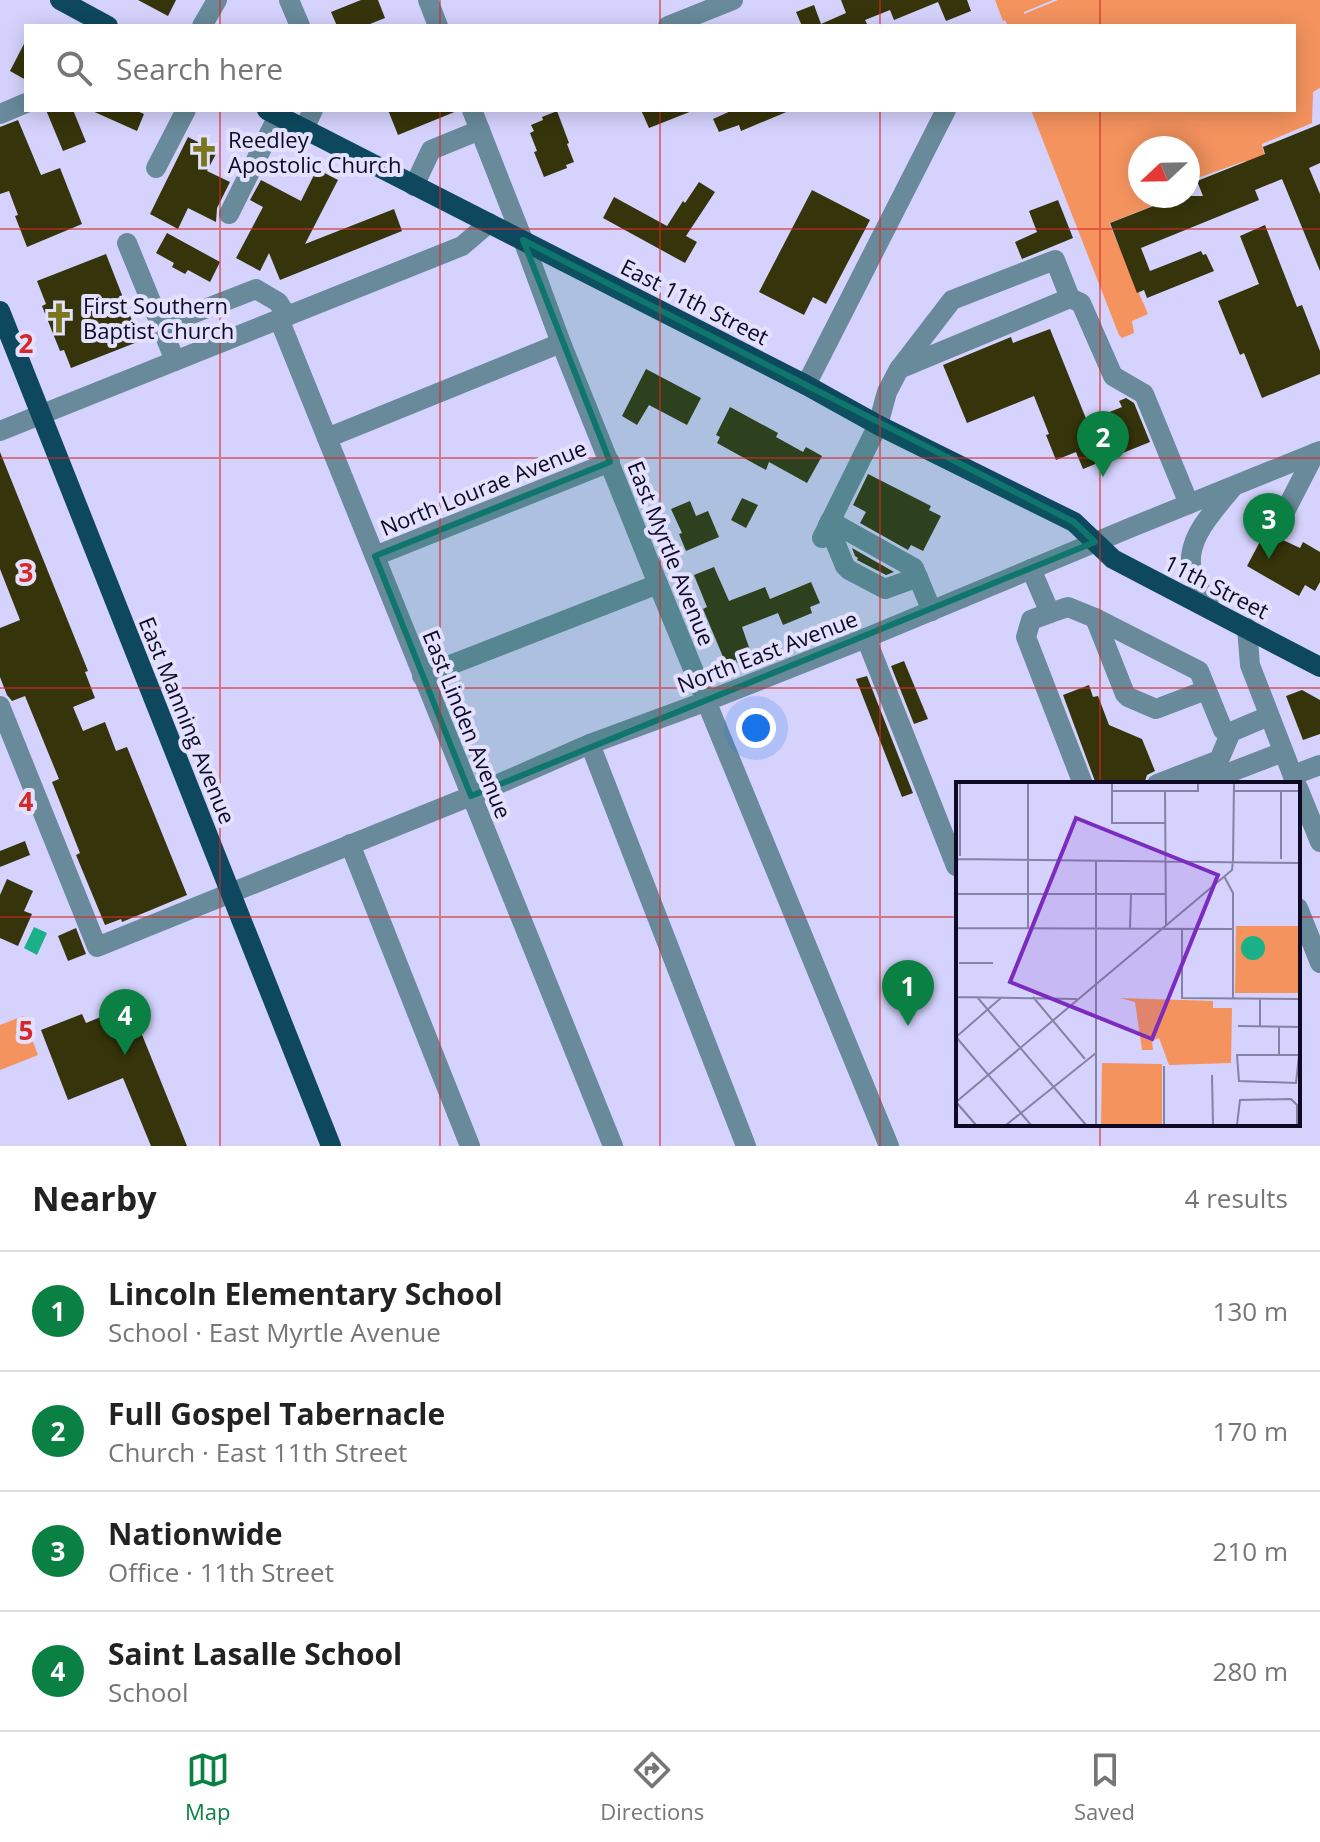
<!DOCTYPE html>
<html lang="en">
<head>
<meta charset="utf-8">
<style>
  body { margin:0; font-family:"Open Sans",sans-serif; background:#f6f6f6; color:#222 }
  .compass { position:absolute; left:1128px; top:136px; width:72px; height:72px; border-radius:50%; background:#fff; box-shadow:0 4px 20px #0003; rotate:248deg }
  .you { position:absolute; left:756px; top:728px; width:28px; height:28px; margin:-20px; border:6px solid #fff; border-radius:50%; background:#1a73e8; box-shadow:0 0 0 12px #1a73e833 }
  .badge { display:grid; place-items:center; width:52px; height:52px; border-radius:50%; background:#0b8043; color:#fff; font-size:26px; font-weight:700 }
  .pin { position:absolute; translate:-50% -66px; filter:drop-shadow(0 2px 4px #0008) }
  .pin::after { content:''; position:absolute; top:42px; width:28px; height:24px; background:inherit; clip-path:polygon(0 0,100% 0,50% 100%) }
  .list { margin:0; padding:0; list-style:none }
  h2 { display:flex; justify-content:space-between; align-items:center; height:104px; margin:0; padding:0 32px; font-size:34px }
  h2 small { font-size:26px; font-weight:400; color:#767676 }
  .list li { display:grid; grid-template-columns:52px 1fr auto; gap:24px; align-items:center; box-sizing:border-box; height:120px; padding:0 32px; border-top:2px solid #e0e0e0 }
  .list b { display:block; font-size:30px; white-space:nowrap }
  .list p { margin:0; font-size:26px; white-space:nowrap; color:#767676 }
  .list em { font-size:26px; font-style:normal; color:#767676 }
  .icon { flex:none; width:44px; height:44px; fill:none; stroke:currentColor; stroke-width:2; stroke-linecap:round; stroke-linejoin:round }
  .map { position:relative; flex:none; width:1320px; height:1146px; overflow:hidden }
  .search { position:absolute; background:#fff; box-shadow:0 4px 20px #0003; left:24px; right:24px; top:24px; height:88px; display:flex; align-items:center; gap:20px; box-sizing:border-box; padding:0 28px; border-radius:0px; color:#767676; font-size:30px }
  .sheet { height:584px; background:#fff }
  nav { display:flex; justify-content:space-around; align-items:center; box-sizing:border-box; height:112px; border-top:2px solid #e0e0e0; background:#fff; font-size:22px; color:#767676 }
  nav a { display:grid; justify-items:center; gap:4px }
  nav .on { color:#0b8043 }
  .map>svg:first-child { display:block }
  .green { fill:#f4935e }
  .water { fill:#1ab088 }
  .building { fill:#35340a }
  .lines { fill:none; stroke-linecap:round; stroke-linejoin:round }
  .minor { stroke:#688a9a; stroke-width:20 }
  .major { stroke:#0d485e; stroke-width:20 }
  .marked { fill:#0f766e; fill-opacity:0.2; stroke:#0f766e; stroke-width:6; stroke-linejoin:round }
  .grid { fill:none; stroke:#d62828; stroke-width:2; stroke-opacity:0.55 }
  .labels { text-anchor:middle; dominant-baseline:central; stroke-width:8; stroke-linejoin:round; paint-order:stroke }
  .poi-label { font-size:22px; fill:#0e0a23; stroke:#e3e1fe; text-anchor:start }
  .street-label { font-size:22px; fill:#0e0a23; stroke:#e3e1fe }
  .inset-road { fill:none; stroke:#8582a6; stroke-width:2 }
  .view { fill:#7b2cbf; fill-opacity:0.15; stroke:#7b2cbf; stroke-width:4 }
  .inset-edge { fill:none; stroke:#0e0a23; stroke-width:4 }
  .grid-label { font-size:26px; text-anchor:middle; font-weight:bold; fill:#d62828; stroke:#e3e1fe; stroke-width:8; stroke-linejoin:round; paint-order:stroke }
</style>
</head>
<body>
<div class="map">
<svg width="1320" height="1146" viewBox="0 0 1320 1146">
  <rect width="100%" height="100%" fill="#d5d2fd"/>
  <g class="green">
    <polygon points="995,0 1053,0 1024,12 1024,14 1058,0 1320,0 1320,88 1313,92 1312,123 1262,144 1265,159 1247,167 1245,161 1195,179 1188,192 1190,198 1188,196 1188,148 1140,148 1140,196 1178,196 1109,223 1148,314 1132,321 1134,333 1122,338 1119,335 1031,110 1294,110 1294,26 1008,26 1005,20 1003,21"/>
    <polygon points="23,1016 38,1055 0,1070 0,1025"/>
  </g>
  <polygon class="water" points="34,927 47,933 37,955 24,948"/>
  <g class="building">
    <polygon points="138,0 176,0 168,16"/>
    <polygon points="361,0 378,0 385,18 365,26 337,26 331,12"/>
    <polygon points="841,0 967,0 971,11 946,21 938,2 894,20 890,10 865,20 868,26 802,26 796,12 814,5 821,24 846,13"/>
    <polygon points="26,40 26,80 10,71"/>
    <polygon points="46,110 73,110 86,142 63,151"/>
    <polygon points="90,110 135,110 144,114 137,131"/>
    <polygon points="388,110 457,110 457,111 398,135"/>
    <polygon points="641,110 692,110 692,111 649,128"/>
    <polygon points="733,110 791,110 741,131 739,125 719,132 713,119"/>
    <polygon points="557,111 569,143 567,144 574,162 566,165 567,168 544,177 534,152 537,151 530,133 534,131 531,125 543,120 542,117"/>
    <polygon points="18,120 41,175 60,168 82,224 27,247 15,216 18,215 9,191 0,194 0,127"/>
    <polygon points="1320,124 1320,163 1309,168 1320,194 1320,271 1282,179 1255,190 1259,200 1141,248 1150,271 1201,251 1203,255 1206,254 1214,271 1147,298 1144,290 1137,293 1110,223 1179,196 1203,196 1197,181 1265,154 1263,147"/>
    <polygon points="188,137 217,152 207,171 230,182 217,208 216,222 188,208 178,229 150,214"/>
    <polygon points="317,169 338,180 305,244 394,209 402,231 280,280 269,253 260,271 236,258 263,207 250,200 261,180 301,201"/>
    <polygon points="699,182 715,192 686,236 697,242 685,263 603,218 614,197 667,226 683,201 685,203"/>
    <polygon points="812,190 870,220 826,304 813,297 804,315 759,292"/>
    <polygon points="1058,200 1073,238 1022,259 1015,242 1037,232 1029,211"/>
    <polygon points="1265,225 1297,307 1302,305 1320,351 1320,374 1262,398 1244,353 1240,355 1218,301 1259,284 1240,236"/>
    <polygon points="167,233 220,262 210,282 188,270 185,274 172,267 174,263 156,253"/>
    <polygon points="106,254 140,341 71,368 64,350 60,351 42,306 46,304 37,281"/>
    <polygon points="1050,329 1087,421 1122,407 1119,401 1126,398 1134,403 1150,442 1083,469 1076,452 1056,460 1046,435 1049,434 1034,396 967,423 943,365 1011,337 1013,343"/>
    <polygon points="646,369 701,398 687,425 649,405 637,425 622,416"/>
    <polygon points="730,407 778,433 776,437 803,452 806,447 822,456 807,483 769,462 766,470 717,443 720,437 716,435"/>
    <polygon points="0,452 88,671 85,672 95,698 73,707 83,731 105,722 116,751 127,747 187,895 122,922 121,919 105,925 76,855 80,853 52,782 59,779 25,696 12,701 7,695 0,677 0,628 20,620 0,569"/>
    <polygon points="868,474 931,506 929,510 941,516 923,551 911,545 908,550 860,523 866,512 853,505"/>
    <polygon points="742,498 758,505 746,528 731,520"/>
    <polygon points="690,501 696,516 708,511 719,537 686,551 679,534 682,533 671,509"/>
    <polygon points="1264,534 1271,541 1277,542 1283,540 1300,548 1303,542 1320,552 1320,582 1315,591 1305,585 1299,596 1247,566"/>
    <polygon points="852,548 894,572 886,575 857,560 858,558 855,556"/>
    <polygon points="714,567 729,601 765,587 770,599 811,582 820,603 810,607 812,613 783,625 778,613 742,627 752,656 737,663 736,660 726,664 703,609 707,607 694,575"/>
    <polygon points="904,661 928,719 914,724 891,666"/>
    <polygon points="867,676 913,793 902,797 856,679"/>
    <polygon points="1089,685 1093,697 1098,696 1109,725 1142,739 1155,771 1147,775 1144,784 1096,784 1063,695"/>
    <polygon points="1302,690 1320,700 1320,734 1303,740 1286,696"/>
    <polygon points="25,841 30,855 0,867 0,851"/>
    <polygon points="7,879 33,891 24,911 32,914 18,946 0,938 0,895"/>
    <polygon points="76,928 86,954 68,961 58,936"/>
    <polygon points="130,1005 187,1146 151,1146 123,1078 68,1100 41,1030 82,1014 86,1023"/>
  </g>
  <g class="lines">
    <g class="minor">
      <polyline points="289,0 300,26"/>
      <polyline points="428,0 438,26"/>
      <polyline points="202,26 217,0"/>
      <polyline points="668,26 733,0"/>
      <polyline points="472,110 523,240 561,343 658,584 889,1146"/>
      <polyline points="0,114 26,103"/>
      <polyline points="304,129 313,110"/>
      <polyline points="156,168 186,110"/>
      <polyline points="414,186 431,150 480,130"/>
      <polyline points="229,214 278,116"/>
      <polyline points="127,243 161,326"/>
      <polyline points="279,319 613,1146"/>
      <polyline points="175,361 161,326 256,289 278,302 287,316"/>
      <polyline points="899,369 1070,298 1081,303 1113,376 1144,394 1189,504"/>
      <polyline points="806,385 946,110"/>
      <polyline points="0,431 462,246 489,223"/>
      <polyline points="327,438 561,343"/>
      <polyline points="830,521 914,568 932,611"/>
      <polyline points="828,525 845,566 849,570 885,589 918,577"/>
      <polyline points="1276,529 1315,453"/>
      <polyline points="822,538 878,425 887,392 899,369 952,300 1055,260 1070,298"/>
      <polyline points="375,556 610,462"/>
      <polyline points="1031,569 1050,613 1068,607 1095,618 1199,671 1223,730 1231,732 1269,716"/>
      <path d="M1211,609C1205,598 1197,587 1193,575C1182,541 1214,511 1233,487"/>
      <polyline points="1050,613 1031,620 1026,637 1083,784"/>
      <polyline points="1095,618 1125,694 1128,697 1156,709 1206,690"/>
      <polyline points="1247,628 1250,665 1296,784"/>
      <polyline points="866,638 956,866"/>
      <polyline points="422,676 658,584"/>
      <polyline points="0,706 97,947 471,796 590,744 707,701 866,638 1132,527 1320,451"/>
      <polyline points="590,744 746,1146"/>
      <polyline points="1293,775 1320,765"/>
      <polyline points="1157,784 1219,760 1231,732"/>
      <polyline points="1200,784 1283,752"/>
      <polyline points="1298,788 1320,842"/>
      <polyline points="350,844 470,1146"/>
      <polyline points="1298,908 1320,963"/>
    </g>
    <g class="major">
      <polyline points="60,0 108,26"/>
      <polyline points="267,110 806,385 878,425 1074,522 1113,559 1320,667"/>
      <polyline points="0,311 331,1146"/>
    </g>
  </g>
  <path class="marked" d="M523,240L1074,522L1095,542L471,796L375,556L610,462Z"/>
  <path class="grid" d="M220,0V26M440,0V26M660,0V26M880,0V26M1100,0V26M220,110V1146M440,110V1146M660,110V1146M880,110V1146M1100,110V784M0,229H1320M0,458H1320M0,688H1320M0,917H958M1298,917H1320M1100,1124V1146"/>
  <defs>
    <g id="church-bare" transform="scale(2.4)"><path d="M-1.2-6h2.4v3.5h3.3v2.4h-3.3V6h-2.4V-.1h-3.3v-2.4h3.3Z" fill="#79771d" stroke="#e3e1fe" stroke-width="2.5" paint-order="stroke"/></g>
  </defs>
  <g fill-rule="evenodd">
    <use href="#church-bare" x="204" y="152"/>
    <use href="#church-bare" x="59" y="318"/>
  </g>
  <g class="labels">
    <g class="poi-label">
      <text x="228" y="139">Reedley<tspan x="228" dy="25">Apostolic Church</tspan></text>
      <text x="83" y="305">First Southern<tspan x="83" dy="25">Baptist Church</tspan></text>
    </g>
    <g class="street-label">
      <text transform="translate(695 301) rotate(27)">East 11th Street</text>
      <text transform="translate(483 487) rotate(-22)">North Lourae Avenue</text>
      <text transform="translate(672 553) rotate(68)">East Myrtle Avenue</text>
      <text transform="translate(1217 586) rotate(27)">11th Street</text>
      <text transform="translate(767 651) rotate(-21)">North East Avenue</text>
      <text transform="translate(188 720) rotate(68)">East Manning Avenue</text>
      <text transform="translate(468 724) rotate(68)">East Linden Avenue</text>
    </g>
  </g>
  <g transform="translate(956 782)">
    <rect width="344" height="344" fill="#d5d2fd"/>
    <path d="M280,144H344V211H279ZM164,216L257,219V226H276L275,281L213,283L203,256L196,259L197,268H186L179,220ZM146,281L206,282V343H145Z" fill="#f4935e"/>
    <path d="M285 166a12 12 0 1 1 24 0a12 12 0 1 1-24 0Z" fill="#1ab088"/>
    <path class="inset-road" d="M72,1V146M156,1V41H209M156,9H242V1M209,9L210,143M278,9H344M325,9V77M4,74V1M0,77L344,81M140,78V343M277,78L278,1M268,94L277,111V217M0,112H209M0,146L277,147M174,146L175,112M226,147V216L344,217M3,181H37M0,215L121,217M21,215L130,343M46,215L0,255L75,343M77,215L129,277M282,244L344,245M304,244V217M0,255L1,1M323,273V245M343,273L340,301L283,299L281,273H344M208,284V343M256,293L257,343M0,320L20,343M0,320L276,88L277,78M50,343L140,271M281,343L284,318L335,317L341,323V343"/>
    <path class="view" d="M120,36L262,93L196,257L54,200Z"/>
    <rect width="344" height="344" class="inset-edge"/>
  </g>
  <g class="grid-label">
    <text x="26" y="353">2</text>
    <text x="26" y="582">3</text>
    <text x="26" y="811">4</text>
    <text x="26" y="1040">5</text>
  </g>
</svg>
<svg class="compass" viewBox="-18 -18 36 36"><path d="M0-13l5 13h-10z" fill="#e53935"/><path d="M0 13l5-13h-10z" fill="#767676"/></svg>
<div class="you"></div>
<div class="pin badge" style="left:908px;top:1026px">1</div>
<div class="pin badge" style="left:1103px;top:477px">2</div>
<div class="pin badge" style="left:1269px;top:559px">3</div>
<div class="pin badge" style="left:125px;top:1055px">4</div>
<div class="search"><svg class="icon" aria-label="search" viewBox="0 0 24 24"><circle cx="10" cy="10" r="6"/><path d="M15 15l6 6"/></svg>Search here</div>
</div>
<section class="sheet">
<h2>Nearby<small>4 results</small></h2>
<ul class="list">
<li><span class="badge">1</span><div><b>Lincoln Elementary School</b><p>School · East Myrtle Avenue</p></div><em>130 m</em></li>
<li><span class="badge">2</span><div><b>Full Gospel Tabernacle</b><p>Church · East 11th Street</p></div><em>170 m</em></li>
<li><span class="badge">3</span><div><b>Nationwide</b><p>Office · 11th Street</p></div><em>210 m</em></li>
<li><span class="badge">4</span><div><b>Saint Lasalle School</b><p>School</p></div><em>280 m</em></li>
</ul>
</section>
<nav>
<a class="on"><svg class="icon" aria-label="map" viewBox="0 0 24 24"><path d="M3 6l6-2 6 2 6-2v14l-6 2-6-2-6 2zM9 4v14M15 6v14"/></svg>Map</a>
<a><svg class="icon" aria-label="directions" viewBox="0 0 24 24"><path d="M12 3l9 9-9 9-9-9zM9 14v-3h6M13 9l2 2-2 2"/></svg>Directions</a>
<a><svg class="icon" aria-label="saved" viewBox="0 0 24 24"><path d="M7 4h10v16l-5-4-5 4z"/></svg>Saved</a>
</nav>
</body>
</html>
